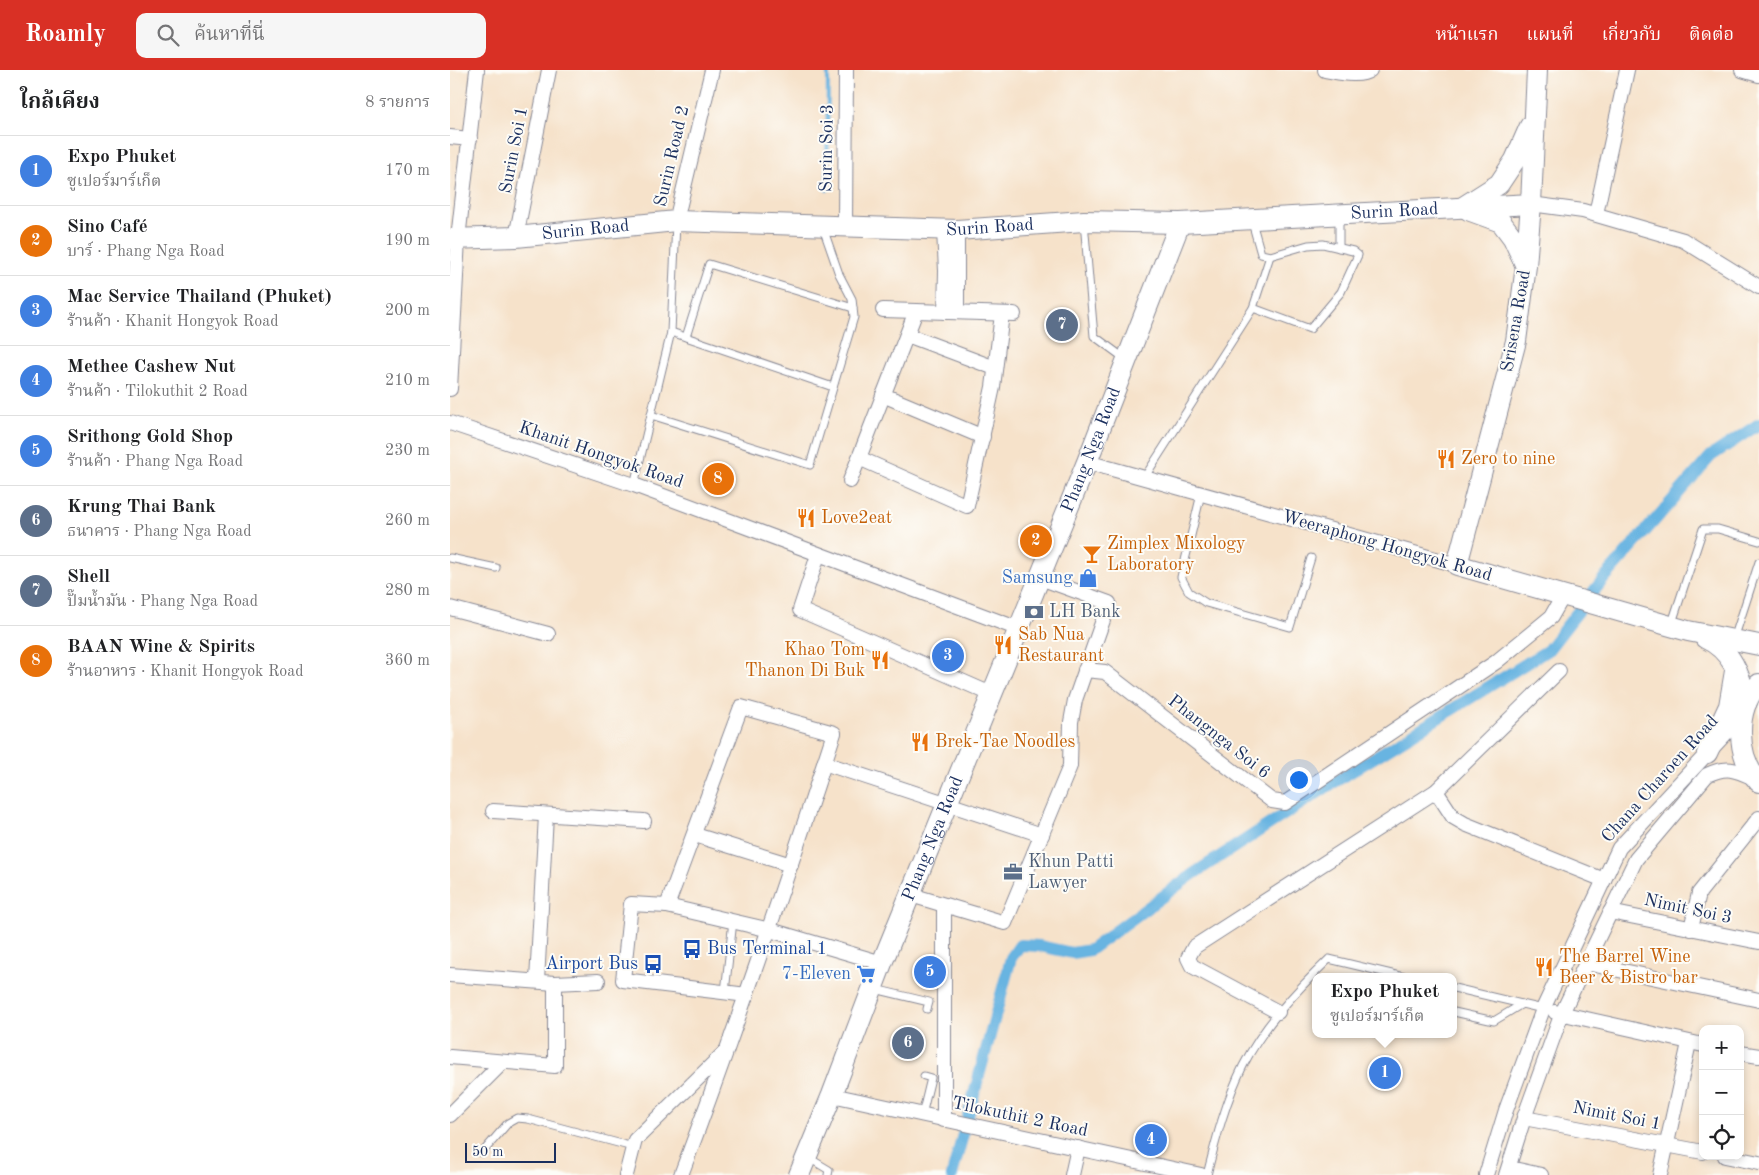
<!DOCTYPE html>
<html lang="th">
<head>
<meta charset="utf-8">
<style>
  body { margin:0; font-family:"Old Standard TT","Noto Serif Thai",serif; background:#f6f6f6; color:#202124 }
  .controls { position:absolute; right:15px; bottom:15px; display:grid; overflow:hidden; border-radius:10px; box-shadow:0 2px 8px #0003 }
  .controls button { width:45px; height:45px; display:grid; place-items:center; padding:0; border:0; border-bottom:1px solid #e0e0e0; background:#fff; color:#202124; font:25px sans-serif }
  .scale { position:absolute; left:15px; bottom:12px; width:91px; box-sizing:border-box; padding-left:5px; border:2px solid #1b2f5e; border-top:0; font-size:14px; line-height:18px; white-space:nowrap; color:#1b2f5e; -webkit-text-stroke:4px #fdfcf7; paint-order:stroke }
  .you { position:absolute; left:848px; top:709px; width:18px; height:18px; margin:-12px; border:4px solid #fff; border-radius:50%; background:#1a73e8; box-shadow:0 0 0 8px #1a73e833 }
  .badge { display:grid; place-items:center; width:32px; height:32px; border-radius:50%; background:#d93025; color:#fff; font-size:16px; font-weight:700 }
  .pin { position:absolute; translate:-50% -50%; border:2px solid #fff; box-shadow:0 1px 5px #0006 }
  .popup { position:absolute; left:862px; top:903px; width:145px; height:65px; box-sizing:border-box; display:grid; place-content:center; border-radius:10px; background:#fff; filter:drop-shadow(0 1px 4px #0005); font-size:16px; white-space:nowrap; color:#757577 }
  .popup b { font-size:19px; color:#202124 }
  .popup::after { content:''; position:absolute; left:50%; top:100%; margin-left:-10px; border:10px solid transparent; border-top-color:#fff }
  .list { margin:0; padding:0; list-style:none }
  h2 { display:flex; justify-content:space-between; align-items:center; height:65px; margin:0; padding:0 20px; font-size:21px }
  h2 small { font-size:16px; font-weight:400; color:#757577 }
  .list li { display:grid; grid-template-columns:32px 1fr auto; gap:15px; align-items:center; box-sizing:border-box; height:70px; padding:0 20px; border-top:1px solid #e0e0e0 }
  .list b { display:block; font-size:19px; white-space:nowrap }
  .list p { margin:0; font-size:16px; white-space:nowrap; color:#757577 }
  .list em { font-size:16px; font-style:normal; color:#757577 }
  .icon { flex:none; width:28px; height:28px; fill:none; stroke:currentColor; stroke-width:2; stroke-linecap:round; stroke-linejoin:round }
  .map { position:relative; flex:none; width:1309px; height:1105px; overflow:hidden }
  header { display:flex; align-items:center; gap:30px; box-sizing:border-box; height:70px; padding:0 25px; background:#d93025; color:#fff }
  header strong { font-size:24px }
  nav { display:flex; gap:28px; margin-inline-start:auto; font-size:18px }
  .search { width:350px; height:45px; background:#f6f6f6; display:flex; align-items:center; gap:12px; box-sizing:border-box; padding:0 18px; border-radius:10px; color:#757577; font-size:19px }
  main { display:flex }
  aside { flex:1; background:#fff }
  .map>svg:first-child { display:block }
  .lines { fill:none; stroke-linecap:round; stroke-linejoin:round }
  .stream { stroke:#68b4e1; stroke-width:4 }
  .canal { stroke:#68b4e1; stroke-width:12 }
  .lane-casing { stroke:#888894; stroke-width:9 }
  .street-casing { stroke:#888894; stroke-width:16 }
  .secondary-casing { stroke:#888894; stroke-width:22 }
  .lane { stroke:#fff; stroke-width:7 }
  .street { stroke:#fff; stroke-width:14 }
  .secondary { stroke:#fff; stroke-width:20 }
  .labels { text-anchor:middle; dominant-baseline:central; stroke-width:4; stroke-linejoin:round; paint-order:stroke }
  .street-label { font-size:18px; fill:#1b2f5e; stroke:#fdfcf7 }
  .food-label { font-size:18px; fill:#c56008; stroke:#fdfcf7; text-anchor:start }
  .shop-label { font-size:18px; fill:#366cbe; stroke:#fdfcf7; text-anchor:end }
  .service-label { font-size:18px; fill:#4e5e75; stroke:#fdfcf7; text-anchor:start }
  .transit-label { font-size:18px; fill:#164399; stroke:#fdfcf7; text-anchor:start }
</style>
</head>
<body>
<header>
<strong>Roamly</strong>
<div class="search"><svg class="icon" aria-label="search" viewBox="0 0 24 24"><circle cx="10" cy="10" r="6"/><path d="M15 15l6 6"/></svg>ค้นหาที่นี่</div>
<nav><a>หน้าแรก</a><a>แผนที่</a><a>เกี่ยวกับ</a><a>ติดต่อ</a></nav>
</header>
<main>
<aside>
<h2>ใกล้เคียง<small>8 รายการ</small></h2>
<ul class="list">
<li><span class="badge" style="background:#3f7fe0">1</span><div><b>Expo Phuket</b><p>ซูเปอร์มาร์เก็ต</p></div><em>170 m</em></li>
<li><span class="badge" style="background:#e8710a">2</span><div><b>Sino Café</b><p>บาร์ · Phang Nga Road</p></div><em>190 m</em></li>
<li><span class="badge" style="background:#3f7fe0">3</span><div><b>Mac Service Thailand (Phuket)</b><p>ร้านค้า · Khanit Hongyok Road</p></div><em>200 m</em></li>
<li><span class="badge" style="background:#3f7fe0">4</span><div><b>Methee Cashew Nut</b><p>ร้านค้า · Tilokuthit 2 Road</p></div><em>210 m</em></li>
<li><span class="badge" style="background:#3f7fe0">5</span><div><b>Srithong Gold Shop</b><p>ร้านค้า · Phang Nga Road</p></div><em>230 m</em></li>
<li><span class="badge" style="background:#5c6f8a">6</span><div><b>Krung Thai Bank</b><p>ธนาคาร · Phang Nga Road</p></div><em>260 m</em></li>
<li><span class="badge" style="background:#5c6f8a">7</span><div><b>Shell</b><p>ปั๊มน้ำมัน · Phang Nga Road</p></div><em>280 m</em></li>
<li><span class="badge" style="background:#e8710a">8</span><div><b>BAAN Wine &amp; Spirits</b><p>ร้านอาหาร · Khanit Hongyok Road</p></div><em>360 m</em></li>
</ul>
</aside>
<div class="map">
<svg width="1309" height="1105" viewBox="0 0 1309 1105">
  <rect width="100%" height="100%" fill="#fdfcf7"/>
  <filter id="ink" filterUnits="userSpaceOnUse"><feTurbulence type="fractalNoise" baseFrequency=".02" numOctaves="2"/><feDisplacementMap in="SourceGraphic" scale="10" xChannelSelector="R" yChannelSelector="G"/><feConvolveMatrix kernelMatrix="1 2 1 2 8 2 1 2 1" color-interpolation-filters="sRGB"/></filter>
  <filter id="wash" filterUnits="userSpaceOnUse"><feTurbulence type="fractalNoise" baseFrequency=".0096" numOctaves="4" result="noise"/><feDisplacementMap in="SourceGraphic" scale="20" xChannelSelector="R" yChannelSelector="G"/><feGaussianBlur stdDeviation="1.12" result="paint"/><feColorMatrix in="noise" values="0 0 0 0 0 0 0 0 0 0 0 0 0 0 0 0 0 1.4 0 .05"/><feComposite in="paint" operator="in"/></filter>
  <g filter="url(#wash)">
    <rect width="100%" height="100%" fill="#f6e2ca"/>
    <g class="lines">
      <polyline class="stream" points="377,120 378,0"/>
      <polyline class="canal" points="502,1105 561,888 570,875 590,876 622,883 640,880 743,804 875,718 1098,580 1151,512 1261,386 1309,354"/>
    </g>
  </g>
  <g filter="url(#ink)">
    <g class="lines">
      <g class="lane-casing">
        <g id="lane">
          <polyline points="889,146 889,178"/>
          <polyline points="634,152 644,266 674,288"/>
          <polyline points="803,238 820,186"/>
          <polyline points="221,262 383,317"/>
          <polyline points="236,267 259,194 403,238"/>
          <polyline points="201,345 360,395 404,247 402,229 389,204 373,158"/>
          <polyline points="694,408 803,238 860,259 891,222 908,185 903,181 873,174 858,175 820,186 811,184 802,152"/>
          <polyline points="184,415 221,262 226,153"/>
          <polyline points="751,424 731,507 739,522 756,533 840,557 861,488"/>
          <polyline points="0,488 46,498"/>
          <polyline points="1221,556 1253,459 1268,459 1309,471"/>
          <polyline points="1284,569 1309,492"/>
          <polyline points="1004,918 1093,939"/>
          <polyline points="425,919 479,932 477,939"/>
          <polyline points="275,922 283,851"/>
          <polyline points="1004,942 1044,951 1072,934"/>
          <polyline points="472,1045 481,1008 474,1006"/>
          <polyline points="32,1083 58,1053 67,1048 78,1049 183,1077"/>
          <polyline points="359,1088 379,1100 378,1105"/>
          <path d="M757,1105C766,1069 776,1030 793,996C814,955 846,921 879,889L954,907"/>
        </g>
      </g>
      <g class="street-casing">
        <g id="street">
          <path d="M875,0C888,2 909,8 920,0"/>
          <polyline points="1292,0 1309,5"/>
          <polyline points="0,67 20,69"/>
          <polyline points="1081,134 1133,141 1233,170 1309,217"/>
          <polyline points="1146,144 1177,0"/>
          <polyline points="226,151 262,0"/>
          <polyline points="395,157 396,0"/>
          <polyline points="494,160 496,201 495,242"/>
          <polyline points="507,160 507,242"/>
          <polyline points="66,167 99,0"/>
          <polyline points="433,240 564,244"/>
          <polyline points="457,265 545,298"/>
          <polyline points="0,319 8,169 27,0"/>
          <polyline points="433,325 533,367"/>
          <polyline points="0,353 184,415 569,559"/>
          <polyline points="409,388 517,436 543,317 552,244"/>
          <polyline points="637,392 1007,495"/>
          <polyline points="400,411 466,241"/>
          <polyline points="368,485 350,540 541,624"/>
          <polyline points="0,538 98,564"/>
          <polyline points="635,600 655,602 822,731 835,733 1046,592 1101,547 1113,526"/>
          <polyline points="374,693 592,765"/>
          <polyline points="986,721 1003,747 1015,754 1154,810"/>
          <polyline points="43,741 194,751"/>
          <polyline points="245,765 341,795"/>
          <polyline points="461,825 555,853 620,696 621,652 625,630 659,533 590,508"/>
          <polyline points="494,835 494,1050"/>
          <path d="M217,836L291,637L384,663C336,811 286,959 231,1105"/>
          <polyline points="1160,842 1309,872"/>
          <polyline points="1241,859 1249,823 1309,748"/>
          <polyline points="1136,893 1309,930"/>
          <polyline points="0,905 105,913 148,911"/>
          <polyline points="87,911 96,745"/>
          <polyline points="297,925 173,910 181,834 217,836 320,860 432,893"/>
          <polyline points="828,942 742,896 738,888 744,877 986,721 1109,601"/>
          <polyline points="1105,942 1253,975"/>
          <polyline points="1290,983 1309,986"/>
          <polyline points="0,987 105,996 105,913"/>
          <polyline points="382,1025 751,1105"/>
          <polyline points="0,1045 53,992"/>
          <polyline points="1074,1048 1253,1082"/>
          <polyline points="1275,1086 1309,1093"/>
          <polyline points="1059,1098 1091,1105"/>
          <polyline points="176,1105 185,1070 275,982"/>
          <polyline points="622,1105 628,1078"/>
          <polyline points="1036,1105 1056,1040 1093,939 1169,778 1293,645"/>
          <path d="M1056,1105L1074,1048L1112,943L1186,789L1257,705C1278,695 1286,700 1306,709"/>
          <polyline points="1210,1105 1239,973"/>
        </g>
      </g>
      <g class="secondary-casing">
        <g id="secondary">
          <polyline points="1087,0 1081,134 1076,196 1066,271 1007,495 1238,561 1309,575"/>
          <polyline points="1013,137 1049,114 1065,90 1080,56"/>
          <polyline points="1018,140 1051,152 1063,168 1075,194"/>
          <path id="s1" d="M0,169L66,167L226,151L507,160L634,151L730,153L1081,134"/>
          <path d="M1255,568C1282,580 1290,605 1297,632"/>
          <path d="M1309,614C1284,639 1286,687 1309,712"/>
          <polyline points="1257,683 1279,636 1285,601"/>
          <path id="s2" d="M349,1105L382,1025L432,893L637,392L730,153"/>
        </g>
      </g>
      <use href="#lane" class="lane"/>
      <use href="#street" class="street"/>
      <use href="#secondary" class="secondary"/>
    </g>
  </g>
  <defs>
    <g id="restaurant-bare" transform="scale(1.5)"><path d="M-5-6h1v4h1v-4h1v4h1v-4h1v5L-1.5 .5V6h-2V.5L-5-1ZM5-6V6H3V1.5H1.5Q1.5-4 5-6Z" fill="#e8710a" stroke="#fdfcf7" stroke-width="2.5" paint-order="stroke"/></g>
    <g id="bar-bare" transform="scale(1.5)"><path d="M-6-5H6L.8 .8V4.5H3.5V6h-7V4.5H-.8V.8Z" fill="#e8710a" stroke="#fdfcf7" stroke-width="2.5" paint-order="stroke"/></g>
    <g id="shop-bare" transform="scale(1.5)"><path d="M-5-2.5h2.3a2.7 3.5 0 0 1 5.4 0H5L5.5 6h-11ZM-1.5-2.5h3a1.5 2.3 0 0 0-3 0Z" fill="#3f7fe0" stroke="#fdfcf7" stroke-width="2.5" paint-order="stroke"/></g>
    <g id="bank-bare" transform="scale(1.5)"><path d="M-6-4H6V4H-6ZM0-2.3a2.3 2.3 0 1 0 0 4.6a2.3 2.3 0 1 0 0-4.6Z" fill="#5c6f8a" stroke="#fdfcf7" stroke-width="2.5" paint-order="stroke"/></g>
    <g id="office-bare" transform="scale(1.5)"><path d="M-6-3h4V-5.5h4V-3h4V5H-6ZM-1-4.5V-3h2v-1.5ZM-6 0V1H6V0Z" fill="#5c6f8a" stroke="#fdfcf7" stroke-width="2.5" paint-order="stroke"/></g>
    <g id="bus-bare" transform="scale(1.5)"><path d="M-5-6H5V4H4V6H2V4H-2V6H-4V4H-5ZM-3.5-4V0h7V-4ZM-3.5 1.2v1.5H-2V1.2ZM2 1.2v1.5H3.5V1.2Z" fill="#1a4fb4" stroke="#fdfcf7" stroke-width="2.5" paint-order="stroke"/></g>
    <g id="supermarket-bare" transform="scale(1.5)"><path d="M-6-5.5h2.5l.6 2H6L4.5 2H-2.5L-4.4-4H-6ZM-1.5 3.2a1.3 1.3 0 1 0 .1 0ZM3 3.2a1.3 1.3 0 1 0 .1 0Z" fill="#3f7fe0" stroke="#fdfcf7" stroke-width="2.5" paint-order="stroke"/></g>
  </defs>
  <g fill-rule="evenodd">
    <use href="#restaurant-bare" x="996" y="389"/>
    <use href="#restaurant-bare" x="356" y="448"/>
    <use href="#bar-bare" x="642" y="484"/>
    <use href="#shop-bare" x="638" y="508"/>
    <use href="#bank-bare" x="584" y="542"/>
    <use href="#restaurant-bare" x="553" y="575"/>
    <use href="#restaurant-bare" x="430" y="590"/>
    <use href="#restaurant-bare" x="470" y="672"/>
    <use href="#office-bare" x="563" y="802"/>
    <use href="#bus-bare" x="242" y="879"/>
    <use href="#bus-bare" x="203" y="894"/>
    <use href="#restaurant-bare" x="1094" y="897"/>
    <use href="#supermarket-bare" x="416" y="904"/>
  </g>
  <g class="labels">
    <g class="street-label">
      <text transform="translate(377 78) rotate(-89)">Surin Soi 3</text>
      <text transform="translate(64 80) rotate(-79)">Surin Soi 1</text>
      <text transform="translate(222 86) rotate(-77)">Surin Road 2</text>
      <text stroke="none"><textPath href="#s1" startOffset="946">Surin Road</textPath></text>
      <text stroke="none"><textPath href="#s1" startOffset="541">Surin Road</textPath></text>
      <text stroke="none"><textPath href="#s1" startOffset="136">Surin Road</textPath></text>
      <text transform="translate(1066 251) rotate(-80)">Srisena Road</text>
      <text stroke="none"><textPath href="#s2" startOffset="782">Phang Nga Road</textPath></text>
      <text transform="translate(151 385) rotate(19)">Khanit Hongyok Road</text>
      <text transform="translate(937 476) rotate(16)">Weeraphong Hongyok Road</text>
      <text transform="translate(769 667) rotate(38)">Phangnga Soi 6</text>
      <text transform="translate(1210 709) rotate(-48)">Chana Charoen Road</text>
      <text stroke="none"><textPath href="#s2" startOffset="362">Phang Nga Road</textPath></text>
      <text transform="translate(1238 839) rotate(12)">Nimit Soi 3</text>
      <text transform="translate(1167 1046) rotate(11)">Nimit Soi 1</text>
      <text transform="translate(570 1047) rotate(12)">Tilokuthit 2 Road</text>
    </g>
    <g class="food-label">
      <text x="1011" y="389">Zero to nine</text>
      <text x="371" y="448">Love2eat</text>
      <text x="657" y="474">Zimplex Mixology<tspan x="657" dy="21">Laboratory</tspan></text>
      <text x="568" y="565">Sab Nua<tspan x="568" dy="21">Restaurant</tspan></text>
      <text x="415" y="580" text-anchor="end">Khao Tom<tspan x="415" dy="21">Thanon Di Buk</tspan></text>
      <text x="485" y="672">Brek-Tae Noodles</text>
      <text x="1109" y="887">The Barrel Wine<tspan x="1109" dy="21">Beer &amp; Bistro bar</tspan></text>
    </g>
    <g class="shop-label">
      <text x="623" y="508">Samsung</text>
      <text x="401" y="904">7-Eleven</text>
    </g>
    <g class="service-label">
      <text x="599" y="542">LH Bank</text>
      <text x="578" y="792">Khun Patti<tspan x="578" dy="21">Lawyer</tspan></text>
    </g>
    <g class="transit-label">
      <text x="257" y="879">Bus Terminal 1</text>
      <text x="188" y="894" text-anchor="end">Airport Bus</text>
    </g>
  </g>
</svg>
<div class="controls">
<button>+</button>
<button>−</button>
<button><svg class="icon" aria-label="locate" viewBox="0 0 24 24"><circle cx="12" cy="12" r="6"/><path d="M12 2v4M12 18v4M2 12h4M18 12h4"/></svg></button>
</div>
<div class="scale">50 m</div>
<div class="you"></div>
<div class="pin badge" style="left:935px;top:1003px;background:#3f7fe0">1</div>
<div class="popup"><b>Expo Phuket</b>ซูเปอร์มาร์เก็ต</div>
<div class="pin badge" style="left:586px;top:471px;background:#e8710a">2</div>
<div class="pin badge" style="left:498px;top:586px;background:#3f7fe0">3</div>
<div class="pin badge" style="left:701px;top:1070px;background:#3f7fe0">4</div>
<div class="pin badge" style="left:480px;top:902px;background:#3f7fe0">5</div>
<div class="pin badge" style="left:458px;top:973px;background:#5c6f8a">6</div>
<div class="pin badge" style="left:612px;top:255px;background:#5c6f8a">7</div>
<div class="pin badge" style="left:268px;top:409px;background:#e8710a">8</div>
</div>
</main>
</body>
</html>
